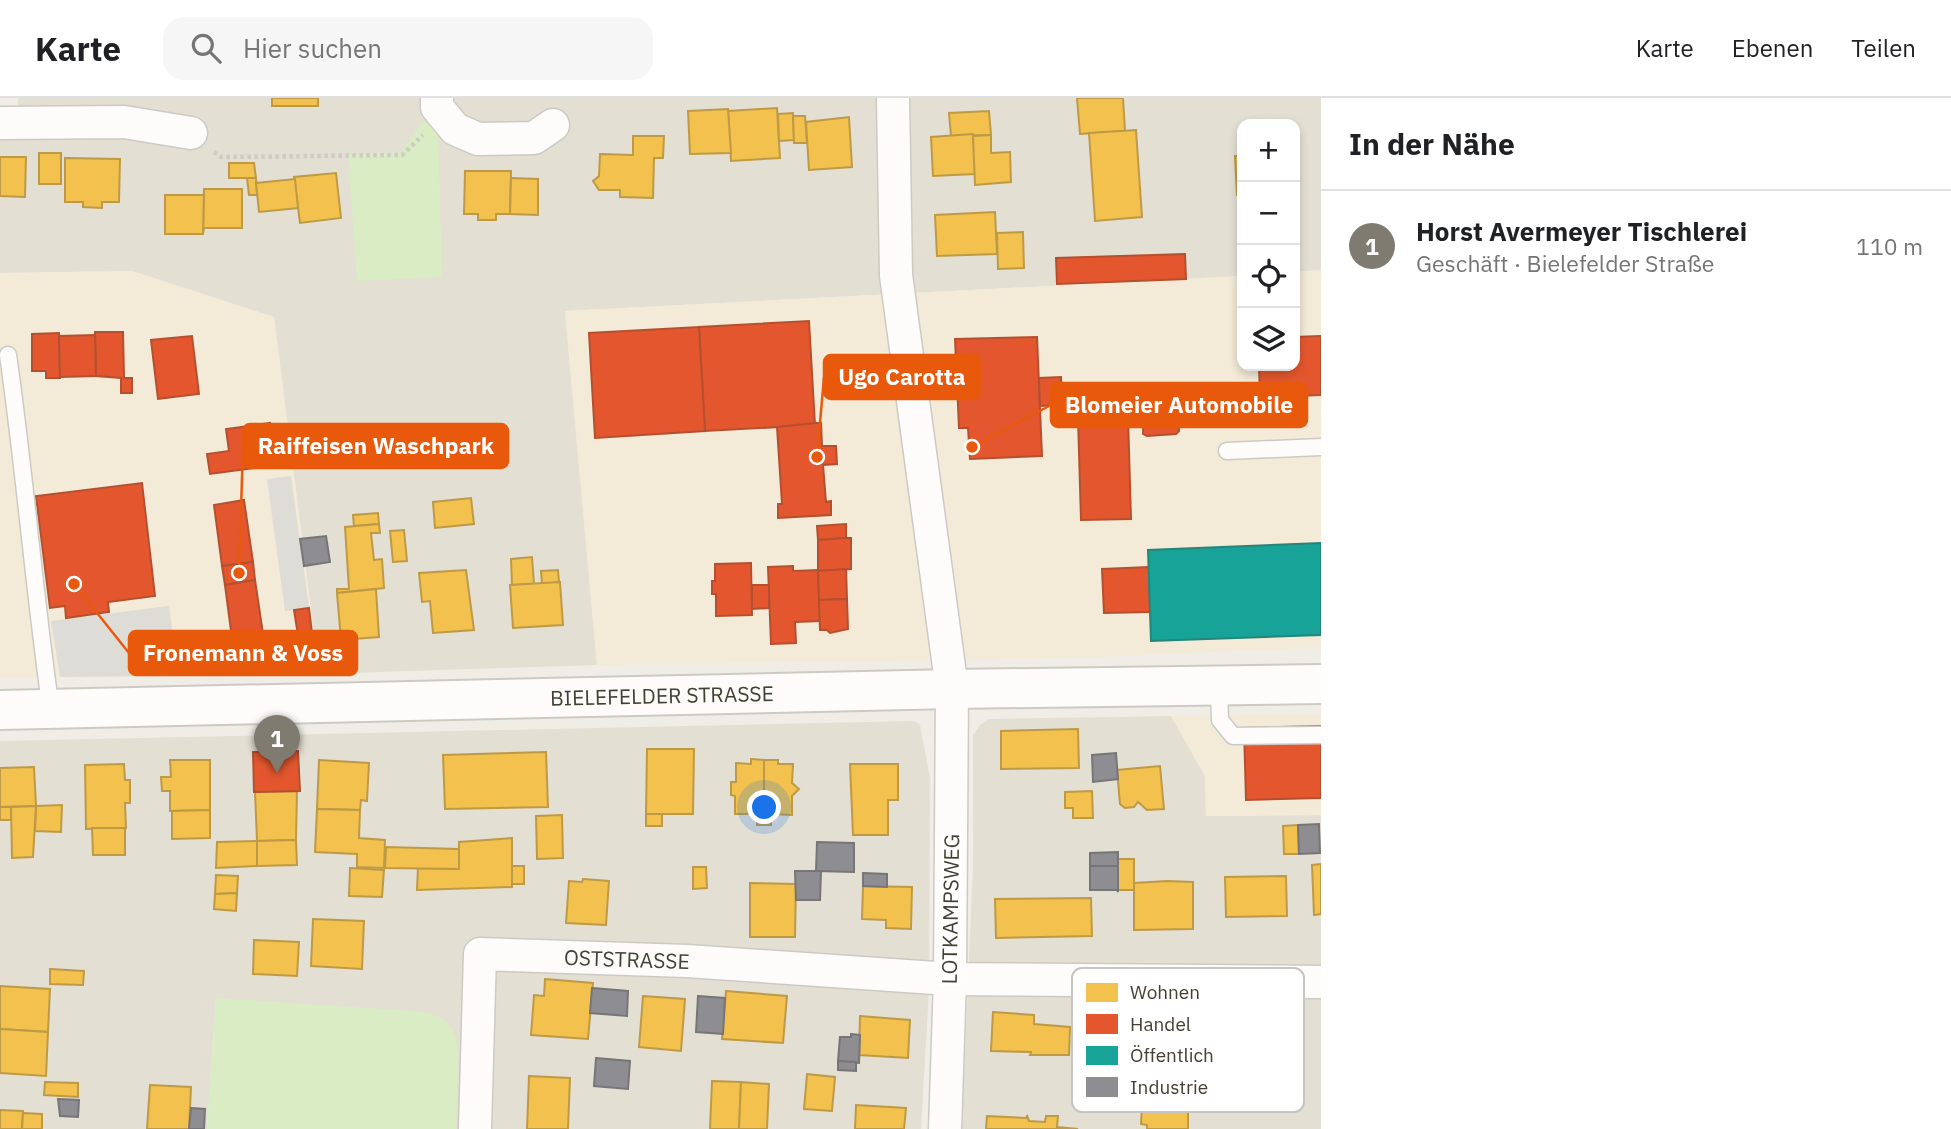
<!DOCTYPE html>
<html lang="de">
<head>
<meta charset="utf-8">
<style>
  body { margin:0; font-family:"IBM Plex Sans",sans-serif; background:#f6f6f6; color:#202124 }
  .controls { position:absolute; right:21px; top:21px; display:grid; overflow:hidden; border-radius:14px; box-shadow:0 4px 10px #0003 }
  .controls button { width:63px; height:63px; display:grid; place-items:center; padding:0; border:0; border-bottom:2px solid #e0e0e0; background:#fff; color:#202124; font:35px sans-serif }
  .you { position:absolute; left:765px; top:710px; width:24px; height:24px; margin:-18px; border:5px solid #fff; border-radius:50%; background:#1a73e8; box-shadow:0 0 0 10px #1a73e833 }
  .badge { display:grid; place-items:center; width:46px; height:46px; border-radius:50%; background:#807b71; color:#fff; font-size:23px; font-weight:700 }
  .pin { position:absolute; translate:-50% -58px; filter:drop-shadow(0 2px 4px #0008) }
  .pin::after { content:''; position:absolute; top:37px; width:24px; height:21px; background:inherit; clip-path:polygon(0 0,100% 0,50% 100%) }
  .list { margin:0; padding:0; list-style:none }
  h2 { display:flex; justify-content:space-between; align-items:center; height:91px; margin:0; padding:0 28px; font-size:30px }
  h2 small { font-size:23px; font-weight:400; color:#757577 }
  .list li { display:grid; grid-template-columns:46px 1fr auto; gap:21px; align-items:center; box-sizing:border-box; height:112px; padding:0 28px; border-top:2px solid #e0e0e0 }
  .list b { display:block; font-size:26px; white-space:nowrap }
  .list p { margin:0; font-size:23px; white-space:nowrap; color:#757577 }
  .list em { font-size:23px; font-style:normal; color:#757577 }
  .icon { flex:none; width:38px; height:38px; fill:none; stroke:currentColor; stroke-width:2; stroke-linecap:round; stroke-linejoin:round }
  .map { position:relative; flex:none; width:1321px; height:1031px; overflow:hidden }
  header { display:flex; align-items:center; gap:42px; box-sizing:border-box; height:98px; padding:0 35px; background:#fff; border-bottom:2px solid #e0e0e0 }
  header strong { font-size:33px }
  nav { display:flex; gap:38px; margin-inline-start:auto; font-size:24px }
  .search { width:490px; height:63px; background:#f6f6f6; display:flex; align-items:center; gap:18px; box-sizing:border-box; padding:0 24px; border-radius:21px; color:#757577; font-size:26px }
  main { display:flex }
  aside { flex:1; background:#fff }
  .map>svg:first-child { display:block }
  .residential { fill:#e4dfd3 }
  .commercial { fill:#f3ead7 }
  .green { fill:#daecc3 }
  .parking { fill:#dedcd6 }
  .homes { fill:#f2c14e; stroke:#be9a46; stroke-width:2 }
  .shops { fill:#e4572e; stroke:#b4502f; stroke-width:2 }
  .public { fill:#17a398; stroke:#258579; stroke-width:2 }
  .industry { fill:#8d8d92; stroke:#777575; stroke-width:2 }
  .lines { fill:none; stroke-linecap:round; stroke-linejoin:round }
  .service-casing { stroke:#cdcac4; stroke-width:19 }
  .minor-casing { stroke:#cdcac4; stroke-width:35 }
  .tertiary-casing { stroke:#cdcac4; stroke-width:42 }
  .path { stroke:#cecbc5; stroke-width:4.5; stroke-dasharray:3.5 3.5; stroke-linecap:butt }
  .service { stroke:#fdfcfb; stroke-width:16 }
  .minor { stroke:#fdfcfb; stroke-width:32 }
  .tertiary { stroke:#fdfcfb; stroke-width:38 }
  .labels { text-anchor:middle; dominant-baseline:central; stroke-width:7; stroke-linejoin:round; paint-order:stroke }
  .street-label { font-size:21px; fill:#453e32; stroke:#fff }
  .key { fill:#fff; stroke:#c7c5c2; stroke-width:2 }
  .key-label { font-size:19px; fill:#453e32 }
  .leader { fill:none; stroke:#e8590c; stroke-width:2.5 }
  .callout-dot { fill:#e8590c; stroke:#fff; stroke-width:2.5 }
  .callout { fill:#e8590c; stroke:#e8590c; stroke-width:2.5 }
  .callout-label { font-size:23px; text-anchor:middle; font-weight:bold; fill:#fff }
</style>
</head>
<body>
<header>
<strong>Karte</strong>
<div class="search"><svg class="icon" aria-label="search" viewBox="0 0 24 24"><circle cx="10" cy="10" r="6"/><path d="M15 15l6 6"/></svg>Hier suchen</div>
<nav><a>Karte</a><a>Ebenen</a><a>Teilen</a></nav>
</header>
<main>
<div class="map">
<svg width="1321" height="1031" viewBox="0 0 1321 1031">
  <rect width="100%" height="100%" fill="#efede6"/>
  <g class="residential">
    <polygon points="18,0 1321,0 1321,172 1295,174 1295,26 1242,26 1242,178 565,213 597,567 319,576 274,219 132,173 0,175 0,9 18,9"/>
    <polygon points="1171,618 1205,678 1206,718 1321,717 1321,1031 962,1031 973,766 973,637 980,627 989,621"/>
    <polygon points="914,623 920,627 930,680 929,893 921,1031 290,1031 216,900 207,1031 0,1031 0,643"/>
  </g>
  <g class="commercial">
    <polygon points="1321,172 1321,549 1071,560 597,567 565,213 1242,178 1242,268 1295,268 1295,174"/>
    <polygon points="132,173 274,219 319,576 0,580 0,175"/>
    <polygon points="1321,616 1321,717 1206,718 1205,678 1171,618"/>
  </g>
  <g class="green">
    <polygon points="424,23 438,33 442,179 357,183 348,56 400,54"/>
    <path d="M216,900L413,913C456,917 459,937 458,975C457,994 457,1012 456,1031H207Z"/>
  </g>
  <g class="parking">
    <polygon points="291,378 309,510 285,513 267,381"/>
    <polygon points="169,508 178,578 60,579 51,523"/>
  </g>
  <g class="homes">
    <rect x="272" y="0" width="46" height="8"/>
    <polygon points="1077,0 1123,0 1125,33 1080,36"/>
    <polygon points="777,10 780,60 731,63 728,13"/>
    <polygon points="728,11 731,55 690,56 688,13"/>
    <polygon points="989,13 991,37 951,38 949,15"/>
    <polygon points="793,15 794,42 779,43 778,16"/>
    <polygon points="793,18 805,18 807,45 794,45"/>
    <polygon points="849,19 852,69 809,72 806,24"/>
    <polygon points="1136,32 1142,119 1095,123 1089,35"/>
    <polygon points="973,36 975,76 933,78 931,39"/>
    <polygon points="991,37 991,55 1010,54 1011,84 975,87 973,38"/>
    <polygon points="633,38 664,38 663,60 654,60 653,100 620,99 620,92 599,92 593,83 599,78 600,56 633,57"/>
    <rect x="39" y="55" width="22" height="31"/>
    <polygon points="1235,58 1242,58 1242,97 1237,97"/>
    <polygon points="0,59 26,59 25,99 0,98"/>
    <polygon points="65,60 120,61 119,104 102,104 102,110 83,109 83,104 65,104"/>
    <polygon points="229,65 254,65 256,80 229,80"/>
    <polygon points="465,73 511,73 510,116 496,116 496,122 478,122 478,116 464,116"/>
    <polygon points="336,75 341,120 300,125 294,79"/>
    <polygon points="247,80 256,80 257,97 249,97"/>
    <polygon points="511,80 538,81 538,117 510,116"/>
    <polygon points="295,81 298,110 259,114 256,85"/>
    <polygon points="204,91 242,91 242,130 204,130 203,136"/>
    <polygon points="204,91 203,136 165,136 165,97 204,97"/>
    <polygon points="995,114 997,156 937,158 935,117"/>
    <polygon points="1023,134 1024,170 998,171 997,135"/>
    <polygon points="471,400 474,426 435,430 433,404"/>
    <polygon points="378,415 379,426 354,428 353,417"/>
    <polygon points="379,426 380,435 371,435 374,462 382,461 384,490 337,495 337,491 349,491 345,429"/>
    <polygon points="404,432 407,463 393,464 390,433"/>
    <polygon points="532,459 534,486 512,487 511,461"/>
    <polygon points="466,472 474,532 433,535 430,503 422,504 419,475"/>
    <polygon points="558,472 559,484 542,486 541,473"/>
    <polygon points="560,484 563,527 513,530 510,487"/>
    <polygon points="376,491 379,539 341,542 337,495"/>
    <polygon points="1078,631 1079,670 1001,671 1001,633"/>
    <polygon points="647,651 694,651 693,716 646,716"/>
    <polygon points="546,654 548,709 445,711 443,657"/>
    <polygon points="751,661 764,662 764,727 757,727 757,716 735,716 735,698 731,697 731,684 736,684 736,665 751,666"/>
    <polygon points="170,662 210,662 210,712 170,713 170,693 162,693 161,679 171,679"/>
    <polygon points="319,662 369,665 367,703 361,702 360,712 317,711"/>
    <polygon points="764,662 778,662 778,666 793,666 792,685 799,691 792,698 792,717 771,716 771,727 764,727"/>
    <polygon points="124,666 125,682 130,682 130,705 125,705 126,730 86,731 85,667"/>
    <polygon points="850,666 898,666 898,702 888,702 888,737 853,737"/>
    <polygon points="1160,668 1164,711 1147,712 1138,704 1134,709 1125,710 1120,706 1117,672"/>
    <polygon points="34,669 36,708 0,709 0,670"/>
    <polygon points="297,693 296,742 257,743 255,694"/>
    <polygon points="1092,693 1093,720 1073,720 1073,710 1065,710 1065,694"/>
    <polygon points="62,707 61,734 35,733 36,708"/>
    <polygon points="36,708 33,759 12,760 11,709"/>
    <rect x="0" y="709" width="11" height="13"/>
    <polygon points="317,711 360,712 359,740 385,742 384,770 357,769 357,756 315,754"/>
    <polygon points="210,712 210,740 172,741 172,713"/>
    <rect x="646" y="716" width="16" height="12"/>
    <polygon points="562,717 563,760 537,761 536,718"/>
    <polygon points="1298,727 1299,756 1284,756 1283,728"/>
    <polygon points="92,730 125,730 125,757 93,757"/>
    <polygon points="512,740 512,789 417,792 418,770 459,771 459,744"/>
    <polygon points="296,742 297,767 257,768 257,743"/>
    <polygon points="257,743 257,768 216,770 217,744"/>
    <polygon points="386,749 459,751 459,771 385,770"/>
    <rect x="1118" y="761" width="16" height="31"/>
    <polygon points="1321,766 1321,816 1314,817 1312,767"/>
    <rect x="512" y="768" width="12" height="18"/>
    <polygon points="693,769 706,769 707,790 693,791"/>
    <polygon points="350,770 384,772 382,799 349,798"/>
    <polygon points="216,777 238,778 237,795 215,796"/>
    <polygon points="1286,778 1287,818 1226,819 1225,779"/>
    <polygon points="583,781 609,783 606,827 566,825 569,783 582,784"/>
    <polygon points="1167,783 1193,784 1193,831 1134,832 1134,785"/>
    <polygon points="750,785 796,786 795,839 750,839"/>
    <polygon points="863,788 912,789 911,831 886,830 886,822 862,821"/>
    <polygon points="237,795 236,813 214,811 215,796"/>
    <polygon points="1091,800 1092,838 996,840 995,801"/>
    <polygon points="313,821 364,823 362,871 311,868"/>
    <polygon points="254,842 299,844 297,878 253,876"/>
    <polygon points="50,871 84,873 83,887 50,886"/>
    <polygon points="545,881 593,885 588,941 531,937 534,897 544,898"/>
    <polygon points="0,888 50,891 48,934 0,931"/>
    <polygon points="726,893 787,898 783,945 722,941"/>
    <polygon points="643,898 685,901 681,953 639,949"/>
    <polygon points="993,914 1034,917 1034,926 1070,929 1069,957 1030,957 1031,954 991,953"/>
    <polygon points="860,918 910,922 908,960 859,957"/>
    <polygon points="0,931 48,934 46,978 0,975"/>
    <polygon points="807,976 835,979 832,1013 804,1011"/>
    <polygon points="529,978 570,980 568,1031 527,1031"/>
    <polygon points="712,983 741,984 739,1031 710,1031"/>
    <polygon points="45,984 78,985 78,999 44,997"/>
    <polygon points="741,984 769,986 767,1031 739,1031"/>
    <polygon points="150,987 191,989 189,1031 147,1031"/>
    <polygon points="856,1007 906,1010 904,1031 855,1031"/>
    <polygon points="1142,1007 1188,1008 1188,1031 1147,1031 1147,1027 1141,1026"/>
    <polygon points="0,1012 23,1013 22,1031 0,1031"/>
    <polygon points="23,1015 42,1016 42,1031 22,1031"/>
    <polygon points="1027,1017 1029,1023 1045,1024 1046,1018 1058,1018 1057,1029 1078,1031 986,1031 987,1018 1027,1020"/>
  </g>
  <g class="shops">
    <polygon points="1185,156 1186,181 1057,186 1056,160"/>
    <polygon points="809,223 815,327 705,333 699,229"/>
    <polygon points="699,229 705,333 595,340 589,235"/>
    <polygon points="95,234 123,234 124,280 132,280 132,295 121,295 121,280 96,278"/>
    <polygon points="59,235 60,280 46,280 46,273 32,273 32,236"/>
    <polygon points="95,237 96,278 60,279 59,238"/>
    <polygon points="192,238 199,296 158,301 151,242"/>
    <polygon points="1321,238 1321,297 1260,299 1259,268 1295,268 1295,239"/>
    <polygon points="1037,239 1042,358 970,361 968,330 959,330 955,241"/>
    <polygon points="1061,279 1062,307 1040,308 1039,280"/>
    <polygon points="1175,301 1178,305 1179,333 1176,336 1147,338 1143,336 1144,306 1147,303"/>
    <polygon points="1128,318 1131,421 1081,422 1078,320"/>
    <polygon points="270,325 276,367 210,376 207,356 229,353 226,331"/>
    <polygon points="815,325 821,325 822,348 836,348 837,366 823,367 826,404 831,403 831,417 778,420 778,406 782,406 777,329"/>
    <polygon points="142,385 155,498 108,504 109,514 66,520 65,508 50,510 36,398"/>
    <polygon points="244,402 253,464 222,468 214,407"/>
    <polygon points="846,426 846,440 818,442 817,428"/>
    <polygon points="846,440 851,440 851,471 818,473 818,442"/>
    <polygon points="253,464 255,482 225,487 222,468"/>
    <polygon points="751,465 752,517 716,518 716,496 712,496 712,483 715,483 715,466"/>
    <polygon points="793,468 793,473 818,472 820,523 795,524 796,545 771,546 768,469"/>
    <polygon points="1149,469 1150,514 1104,515 1102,471"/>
    <polygon points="846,471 847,501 819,502 818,473"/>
    <polygon points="255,482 264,543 233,548 225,487"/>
    <polygon points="752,487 769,487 769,510 752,511"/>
    <polygon points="847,501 848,531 830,535 827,532 820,532 819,502"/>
    <polygon points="309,510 312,535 298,537 294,512"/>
    <polygon points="1321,628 1321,700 1246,702 1244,630"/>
    <polygon points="298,653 300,693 254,694 253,654"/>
  </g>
  <polygon class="public" points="1321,445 1321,537 1151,543 1148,452"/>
  <g class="industry">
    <polygon points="326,438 330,464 304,468 300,441"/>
    <polygon points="1116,655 1118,681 1093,684 1092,657"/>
    <polygon points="1319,726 1320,755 1299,756 1298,727"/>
    <polygon points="817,744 854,745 854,774 816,773"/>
    <polygon points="1118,754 1118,768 1090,768 1090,755"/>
    <polygon points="1090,768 1118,768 1118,794 1117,792 1090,792"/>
    <polygon points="795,773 821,773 820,802 796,802"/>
    <polygon points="863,775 887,776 887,789 863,788"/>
    <polygon points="592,890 628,893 627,918 590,915"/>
    <polygon points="698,898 725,900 723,936 696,934"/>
    <polygon points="851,936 860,937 859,965 838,963 840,939 851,939"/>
    <polygon points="596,960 630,963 628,991 594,988"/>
    <polygon points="838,963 856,964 856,973 838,972"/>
    <polygon points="58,1001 79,1002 78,1019 60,1018"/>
    <polygon points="191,1010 205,1011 204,1031 189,1031"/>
  </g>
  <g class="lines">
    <g class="service-casing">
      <g id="service">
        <path d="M8,257C25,375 34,494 51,612"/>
        <polyline points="1227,353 1321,349"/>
        <polyline points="1219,588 1220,622 1233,638 1321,637"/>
      </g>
    </g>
    <g class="minor-casing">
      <g id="minor">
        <polyline points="437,0 437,9 455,31 478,41 534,40 553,27"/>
        <polyline points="893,0 896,177 952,591 950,881 945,1031"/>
        <polyline points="0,25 124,24 191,35"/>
        <path id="s1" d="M475,1031L480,856L687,863L950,881L1321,884"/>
      </g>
    </g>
    <g class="tertiary-casing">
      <g id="tertiary">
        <path id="s2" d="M0,612L952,591L1321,586"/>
      </g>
    </g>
    <polyline class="path" points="214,54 221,59 402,57 423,37"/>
    <use href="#service" class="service"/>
    <use href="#minor" class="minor"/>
    <use href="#tertiary" class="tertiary"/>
  </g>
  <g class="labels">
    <g class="street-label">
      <text stroke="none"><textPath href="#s2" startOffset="662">BIELEFELDER STRASSE</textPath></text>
      <text transform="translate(950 811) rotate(-89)">LOTKAMPSWEG</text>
      <text stroke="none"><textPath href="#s1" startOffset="322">OSTSTRASSE</textPath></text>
    </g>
  </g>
  <rect x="1072" y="870" width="232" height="144" rx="10" class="key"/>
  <rect x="1086" y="885" width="32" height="19" fill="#f2c14e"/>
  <rect x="1086" y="916" width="32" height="20" fill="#e4572e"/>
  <rect x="1086" y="948" width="32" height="19" fill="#17a398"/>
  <rect x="1086" y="979" width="32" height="20" fill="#8d8d92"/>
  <g class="key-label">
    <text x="1130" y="901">Wohnen</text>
    <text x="1130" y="933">Handel</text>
    <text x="1130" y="964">Öffentlich</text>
    <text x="1130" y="996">Industrie</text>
  </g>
  <path class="leader" d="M817 359L824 279M972 349L1051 307M239 475L243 348M74 486L129 555"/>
  <g class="callout-dot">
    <circle cx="817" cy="359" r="7"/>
    <circle cx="972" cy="349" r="7"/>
    <circle cx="239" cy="475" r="7"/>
    <circle cx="74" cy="486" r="7"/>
  </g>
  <g class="callout">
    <rect x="824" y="257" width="156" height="44" rx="7"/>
    <rect x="1051" y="285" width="256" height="44" rx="7"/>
    <rect x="243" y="326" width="265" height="44" rx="7"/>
    <rect x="129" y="533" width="228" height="44" rx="7"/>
  </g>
  <g class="callout-label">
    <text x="902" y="287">Ugo Carotta</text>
    <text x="1179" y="315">Blomeier Automobile</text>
    <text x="376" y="356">Raiffeisen Waschpark</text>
    <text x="243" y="563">Fronemann &amp; Voss</text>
  </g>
</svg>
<div class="controls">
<button>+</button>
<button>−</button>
<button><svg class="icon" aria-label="locate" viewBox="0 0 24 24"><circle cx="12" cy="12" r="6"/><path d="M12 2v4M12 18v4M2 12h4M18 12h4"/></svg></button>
<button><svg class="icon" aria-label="layers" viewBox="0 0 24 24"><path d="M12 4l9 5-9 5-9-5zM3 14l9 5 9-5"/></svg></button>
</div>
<div class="you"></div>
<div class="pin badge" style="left:277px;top:675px">1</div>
</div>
<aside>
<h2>In der Nähe<small></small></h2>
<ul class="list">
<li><span class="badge">1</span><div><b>Horst Avermeyer Tischlerei</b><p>Geschäft · Bielefelder Straße</p></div><em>110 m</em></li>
</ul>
</aside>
</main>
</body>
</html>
